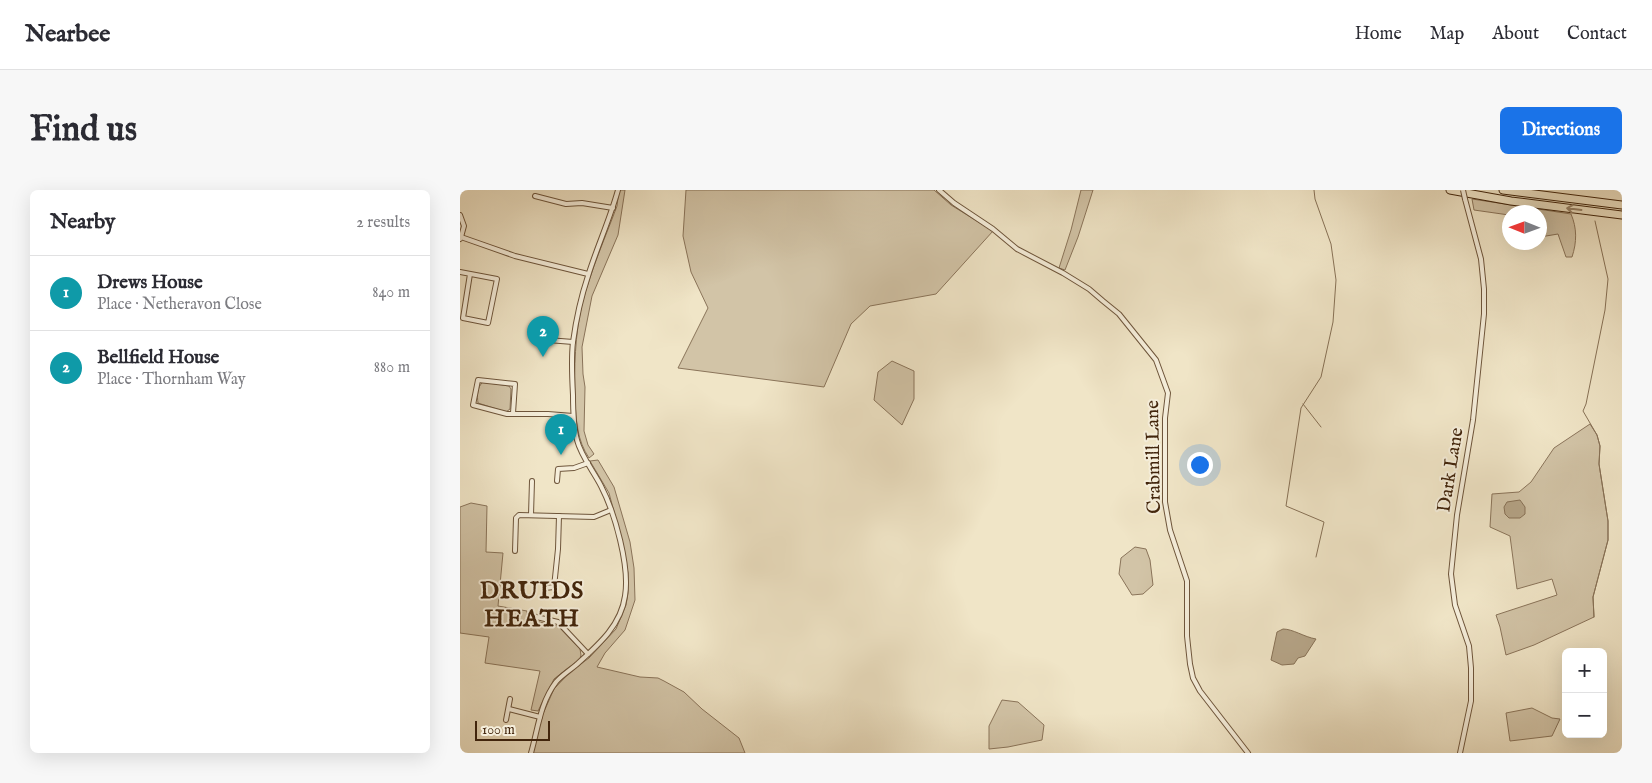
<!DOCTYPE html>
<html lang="en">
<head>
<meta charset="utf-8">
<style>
  body { margin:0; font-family:"IM FELL English",serif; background:#f7f7f7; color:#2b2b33 }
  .controls { position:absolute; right:15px; bottom:15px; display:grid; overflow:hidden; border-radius:8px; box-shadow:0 5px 20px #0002 }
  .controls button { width:45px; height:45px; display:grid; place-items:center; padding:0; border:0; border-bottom:1px solid #e1e1e2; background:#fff; color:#2b2b33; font:25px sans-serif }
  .compass { position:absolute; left:1042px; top:15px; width:45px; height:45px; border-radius:50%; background:#fff; box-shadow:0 5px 20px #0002; rotate:271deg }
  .scale { position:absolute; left:15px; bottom:12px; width:75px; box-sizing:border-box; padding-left:5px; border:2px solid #42250c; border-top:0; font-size:14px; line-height:18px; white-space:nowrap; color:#42250c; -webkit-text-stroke:4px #f5eedb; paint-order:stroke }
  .you { position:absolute; left:739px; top:274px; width:18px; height:18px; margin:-12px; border:4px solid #fff; border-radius:50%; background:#1a73e8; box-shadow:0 0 0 8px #1a73e833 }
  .badge { display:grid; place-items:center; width:32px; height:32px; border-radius:50%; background:#1a73e8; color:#fff; font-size:16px; font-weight:700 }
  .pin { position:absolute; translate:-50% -41px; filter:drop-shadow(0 1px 2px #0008) }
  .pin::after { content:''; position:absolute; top:26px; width:18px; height:15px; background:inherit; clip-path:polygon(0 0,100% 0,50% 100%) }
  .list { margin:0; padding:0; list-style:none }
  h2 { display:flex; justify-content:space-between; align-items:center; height:65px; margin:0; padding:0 20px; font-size:21px }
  h2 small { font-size:16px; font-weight:400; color:#7c7c81 }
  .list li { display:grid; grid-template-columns:32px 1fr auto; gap:15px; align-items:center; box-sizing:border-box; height:75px; padding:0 20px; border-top:1px solid #e1e1e2 }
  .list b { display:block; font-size:19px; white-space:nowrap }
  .list p { margin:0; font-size:16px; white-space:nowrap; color:#7c7c81 }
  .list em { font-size:16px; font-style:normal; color:#7c7c81 }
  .map { position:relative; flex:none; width:1162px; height:563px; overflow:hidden; border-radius:8px }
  header { display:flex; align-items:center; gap:30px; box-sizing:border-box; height:70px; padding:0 25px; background:#fff; border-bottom:1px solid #e1e1e2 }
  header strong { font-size:24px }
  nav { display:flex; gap:28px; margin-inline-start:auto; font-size:18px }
  .intro { display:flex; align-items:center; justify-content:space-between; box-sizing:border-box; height:120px; padding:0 30px }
  h1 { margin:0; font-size:35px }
  .button { padding:12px 22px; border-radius:8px; background:#1a73e8; color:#fff; font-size:18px; font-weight:700 }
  main { display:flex; gap:30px; padding:0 30px }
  aside { flex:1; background:#fff; border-radius:8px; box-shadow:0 5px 20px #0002 }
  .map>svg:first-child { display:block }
  .green { fill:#d2c4a7; stroke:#8a745a }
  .water { fill:#b5a487; stroke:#877156 }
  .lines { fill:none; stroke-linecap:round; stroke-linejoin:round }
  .stream { stroke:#877156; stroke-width:1 }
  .street-casing { stroke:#6e553b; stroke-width:6 }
  .highway-casing { stroke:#42250c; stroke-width:9 }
  .street { stroke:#f5eedb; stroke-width:4 }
  .highway { stroke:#f0e5c7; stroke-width:7 }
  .street-bridge-casing { stroke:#6e553b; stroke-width:6; stroke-linecap:butt }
  .street-bridge { stroke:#f5eedb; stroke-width:4 }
  .oneway { stroke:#99856a }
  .labels { text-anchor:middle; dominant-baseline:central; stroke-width:4; stroke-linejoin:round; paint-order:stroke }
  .street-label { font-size:19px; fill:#42250c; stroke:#f5eedb }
  .district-label { font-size:24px; font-weight:bold; letter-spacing:1px; fill:#42250c; stroke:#f5eedb }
</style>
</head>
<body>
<header>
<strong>Nearbee</strong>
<nav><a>Home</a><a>Map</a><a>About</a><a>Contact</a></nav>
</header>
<div class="intro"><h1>Find us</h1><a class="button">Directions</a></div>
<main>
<aside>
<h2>Nearby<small>2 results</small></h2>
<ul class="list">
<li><span class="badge" style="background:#0f9aa8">1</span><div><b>Drews House</b><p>Place · Netheravon Close</p></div><em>840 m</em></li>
<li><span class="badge" style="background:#0f9aa8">2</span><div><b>Bellfield House</b><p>Place · Thornham Way</p></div><em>880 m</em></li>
</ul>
</aside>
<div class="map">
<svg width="1162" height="563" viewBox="0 0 1162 563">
  <rect width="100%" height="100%" fill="#f0e5c7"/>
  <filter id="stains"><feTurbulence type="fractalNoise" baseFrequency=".004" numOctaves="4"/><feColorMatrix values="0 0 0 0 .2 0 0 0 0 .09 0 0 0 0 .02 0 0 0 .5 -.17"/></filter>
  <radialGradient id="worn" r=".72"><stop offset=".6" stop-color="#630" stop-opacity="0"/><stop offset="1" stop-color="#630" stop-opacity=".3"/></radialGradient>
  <g class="green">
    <path d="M159,0H165L158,45L132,106L122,157L123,184L125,197L124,241L128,255L134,264L129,268C117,250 116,231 115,209C114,178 115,145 122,114C131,80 145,48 157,16Z"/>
    <polygon points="226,0 474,0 491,15 533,41 476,104 410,116 391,134 364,197 218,178 248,118 231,82 223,46"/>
    <polygon points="621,0 633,0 618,47 605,80 599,78 611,40"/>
    <path d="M1012,9L1111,24C1117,38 1117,52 1112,67H1106L1098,44L1080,47V22H1050L1049,25L1014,20Z"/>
    <polygon points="432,171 454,181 454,209 442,235 414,210 418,182"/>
    <path d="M23,192L49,196L51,199L50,219L46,222L18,213C17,206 17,197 23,192Z"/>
    <polygon points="1130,234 1137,245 1140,256 1139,274 1148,331 1148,350 1133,407 1134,427 1074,455 1046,465 1040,437 1036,425 1097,405 1092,389 1057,399 1050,346 1030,337 1032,304 1059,302 1071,292 1094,258"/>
    <polygon points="138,270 154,297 170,352 174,378 175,410 165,440 145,463 137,477 180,487 198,488 204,491 224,502 242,519 279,548 285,563 72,563 82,526 94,499 110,482 129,468 156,439 166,415 168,403 168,383 163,355 149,303 130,271"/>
    <polygon points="11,313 27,316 26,362 43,363 38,416 67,421 66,429 98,436 120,459 121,465 120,469 94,489 78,521 71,520 80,481 25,473 29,447 0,443 0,317"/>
    <polygon points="675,357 686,359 690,370 693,395 683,404 672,405 659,384 661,368"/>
    <polygon points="542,510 558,512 584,535 582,550 548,557 529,559 529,536"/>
    <polygon points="1072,518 1092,528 1100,529 1092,546 1050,551 1046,523"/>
  </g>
  <g class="water">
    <polygon points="1060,310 1065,317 1065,324 1060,328 1049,328 1045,324 1044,317 1047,312"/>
    <path d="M823,439C833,439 844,447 856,449L845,466L838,468L834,474L822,475L811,470L817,442Z"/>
  </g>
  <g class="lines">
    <g class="stream">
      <polyline points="854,0 855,9 871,54 876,90 873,132 861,187 841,218 826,316 864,332 856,367"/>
      <polyline points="843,214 861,237"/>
      <polyline points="1134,427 1133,407 1148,350 1148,331 1139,274 1140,256 1137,245 1123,221 1126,214 1145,120 1148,89 1135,31"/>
    </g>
    <g class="street-casing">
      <g id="street">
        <polyline points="479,0 494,13 533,39 557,59 603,83 629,99 643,111 659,124 696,170 708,203 705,228 705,312 710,340 727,391 727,446 730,474 733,488 740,501 788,563"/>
        <polyline points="75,6 106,14 122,13 153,18"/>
        <polyline points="0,25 4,36 1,47"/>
        <polyline points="0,49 1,47 55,66 128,84"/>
        <polyline points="0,82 37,89 28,133 3,128 10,84"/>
        <polyline points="88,150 113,152"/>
        <polyline points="53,223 55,194 18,190 13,215 47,224 88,224 113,226"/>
        <polyline points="97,291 98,279 114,278 128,273"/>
        <polyline points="71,325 72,291"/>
        <polyline points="55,361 56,328 59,325 134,327 151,320"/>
        <polyline points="85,398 94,397 98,359 99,326"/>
        <polyline points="72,426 98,432 128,464"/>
        <polyline points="49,519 80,527"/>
        <polyline points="46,530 50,509"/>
        <path d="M71,563C78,539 80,513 96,492C102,485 109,481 116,475C137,456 161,436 165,406C170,377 155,323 141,296C134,282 121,266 117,250C113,235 113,220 113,205C112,187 111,169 113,152C116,130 121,107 128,86C137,57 150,29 158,0"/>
        <polyline points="1000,563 1011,511 1011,478 1009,456 995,415 991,384 997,325 1013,230 1024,124 1024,99 1021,69 1005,9"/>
      </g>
    </g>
    <g class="highway-casing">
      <g id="highway">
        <polyline points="990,0 1051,11 1162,25"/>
        <polyline points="1043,0 1162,15"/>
      </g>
    </g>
    <use href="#street" class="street"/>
    <use href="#highway" class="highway"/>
    <g class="street-bridge-casing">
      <polyline id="street-bridge" points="1003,0 1005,9"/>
    </g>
    <use href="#street-bridge" class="street-bridge"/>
  </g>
  <defs><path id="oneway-shaft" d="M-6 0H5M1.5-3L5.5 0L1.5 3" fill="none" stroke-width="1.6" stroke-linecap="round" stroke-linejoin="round" transform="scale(1.25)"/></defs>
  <use class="oneway" href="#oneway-shaft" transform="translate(1114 19) rotate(-173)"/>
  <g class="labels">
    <g class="street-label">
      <text transform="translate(694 267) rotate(-91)">Crabmill Lane</text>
      <text transform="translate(991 280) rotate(-81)">Dark Lane</text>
    </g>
    <g class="district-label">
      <text x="72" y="401">DRUIDS<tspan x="72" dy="28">HEATH</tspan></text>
    </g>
  </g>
  <rect width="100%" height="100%" filter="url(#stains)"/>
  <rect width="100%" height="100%" fill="url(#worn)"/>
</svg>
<div class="controls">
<button>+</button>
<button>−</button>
</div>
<svg class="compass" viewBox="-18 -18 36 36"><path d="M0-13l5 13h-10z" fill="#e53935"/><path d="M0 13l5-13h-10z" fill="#7c7c81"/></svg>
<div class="scale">100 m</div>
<div class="you"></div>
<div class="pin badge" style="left:101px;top:265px;background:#0f9aa8">1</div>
<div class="pin badge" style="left:83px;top:167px;background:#0f9aa8">2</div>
</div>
</main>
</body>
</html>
